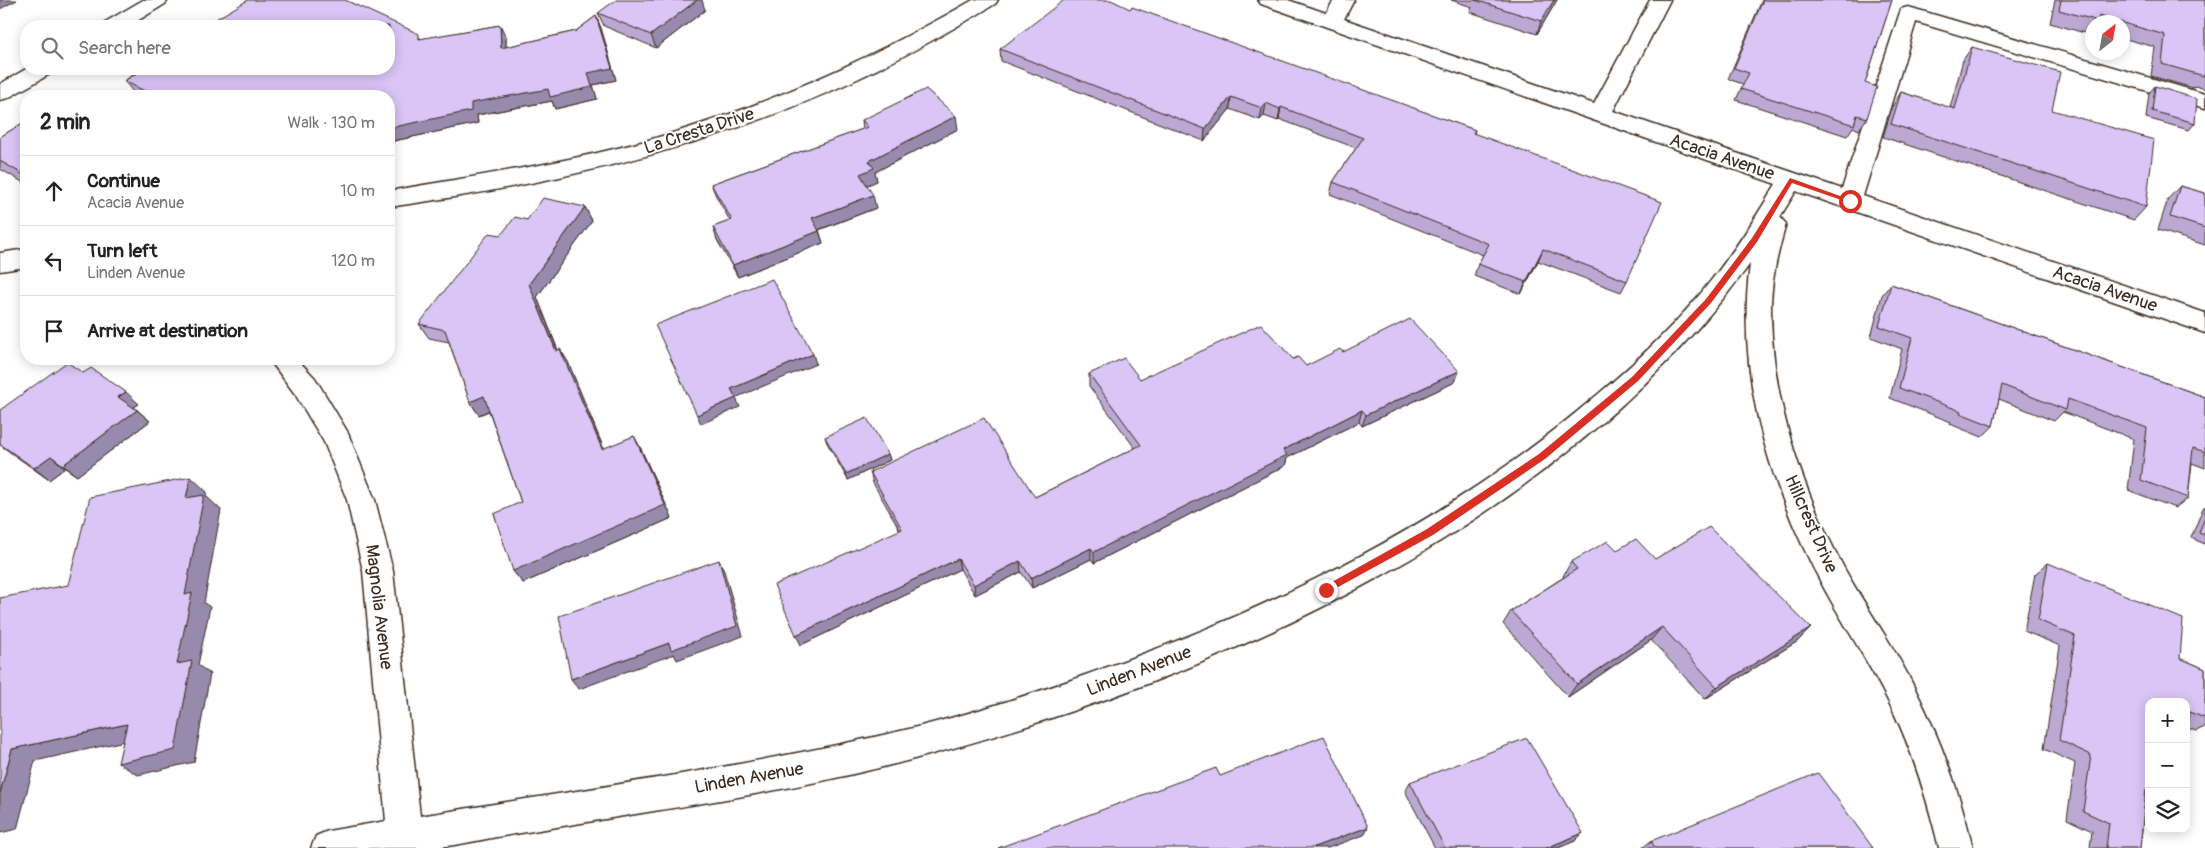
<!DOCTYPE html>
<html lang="en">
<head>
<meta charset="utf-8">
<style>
  body { margin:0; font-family:Pangolin,sans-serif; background:#f6f6f6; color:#222 }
  .controls { position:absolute; right:15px; bottom:15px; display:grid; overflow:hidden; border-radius:10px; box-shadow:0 2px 12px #0003 }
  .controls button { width:45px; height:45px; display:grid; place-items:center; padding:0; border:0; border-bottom:1px solid #e0e0e0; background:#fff; color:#222; font:25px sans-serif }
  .compass { position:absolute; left:2085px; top:15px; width:45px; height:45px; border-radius:50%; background:#fff; box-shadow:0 2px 12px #0003; rotate:31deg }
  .stop { position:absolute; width:15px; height:15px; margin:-11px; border:4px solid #d93025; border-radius:50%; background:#fff }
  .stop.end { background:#d93025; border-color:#fff; box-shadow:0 1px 5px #0008 }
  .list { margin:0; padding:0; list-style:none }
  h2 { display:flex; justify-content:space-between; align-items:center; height:65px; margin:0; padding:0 20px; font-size:21px }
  h2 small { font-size:16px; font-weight:400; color:#767676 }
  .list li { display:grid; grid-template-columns:32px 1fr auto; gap:15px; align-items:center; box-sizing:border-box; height:70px; padding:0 20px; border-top:1px solid #e0e0e0 }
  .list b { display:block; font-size:19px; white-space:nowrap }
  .list p { margin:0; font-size:16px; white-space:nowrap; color:#767676 }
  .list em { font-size:16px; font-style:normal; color:#767676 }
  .icon { flex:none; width:28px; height:28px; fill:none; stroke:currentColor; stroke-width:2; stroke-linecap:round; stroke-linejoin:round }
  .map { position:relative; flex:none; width:2205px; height:848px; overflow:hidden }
  .search { position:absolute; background:#fff; box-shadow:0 2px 12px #0003; left:20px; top:20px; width:375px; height:55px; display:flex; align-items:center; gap:12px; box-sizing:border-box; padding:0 18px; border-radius:20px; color:#767676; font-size:19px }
  .panel { position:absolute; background:#fff; box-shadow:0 2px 12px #0003; left:20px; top:90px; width:375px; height:275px; border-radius:20px }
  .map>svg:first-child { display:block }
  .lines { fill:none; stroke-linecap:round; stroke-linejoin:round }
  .minor-casing { stroke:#3b2a1e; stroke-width:3 }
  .minor { fill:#fff; fill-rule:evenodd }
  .wall { fill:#bba9d4; stroke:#3b2a1e }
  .shaded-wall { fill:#988aac; stroke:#3b2a1e }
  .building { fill:#d9c5f6; stroke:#3b2a1e }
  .route { fill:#d93025 }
  .labels { text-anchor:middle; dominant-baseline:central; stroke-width:4; stroke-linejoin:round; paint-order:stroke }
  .street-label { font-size:18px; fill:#3b2a1e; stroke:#fff }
</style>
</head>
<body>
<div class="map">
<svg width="2205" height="848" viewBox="0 0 2205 848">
  <rect width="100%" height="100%" fill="#fff"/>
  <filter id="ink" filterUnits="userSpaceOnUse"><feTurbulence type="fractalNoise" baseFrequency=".02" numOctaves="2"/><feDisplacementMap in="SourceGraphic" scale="10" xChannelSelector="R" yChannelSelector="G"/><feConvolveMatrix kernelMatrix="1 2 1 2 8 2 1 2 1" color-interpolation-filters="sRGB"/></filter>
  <g filter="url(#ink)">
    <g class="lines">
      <g class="minor-casing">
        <g id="minor">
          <polygon points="143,0 168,0 165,4 129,26 103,26 107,21"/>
          <path d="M973,0H998L995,4C942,36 888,66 831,91C691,153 540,186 389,207V191C475,176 561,164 645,141C760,109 869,60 973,0Z"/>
          <path d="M1258,0H1288L1326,13L1334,0H1354L1344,19L1594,104L1650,0H1670L1613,111L1842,189L1901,9L1908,7L1915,9L2205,94V108L1916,22L1863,196L2205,313V333L1796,191L1780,217L1786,224C1778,252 1771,280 1771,309C1771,399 1802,490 1844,568C1865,606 1890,640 1910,679C1938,732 1959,789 1973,848H1939C1928,803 1915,758 1895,715C1875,672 1848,632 1825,590C1771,491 1735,378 1750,264C1556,527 1222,677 914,759C829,782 741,797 654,811C603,819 553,828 503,836C479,840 455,846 431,848C392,848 351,848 311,848L316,836L328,831L386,821L363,571L347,500L324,442L295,394L269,359H297L315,378L347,431L375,500L393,571L420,816C583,789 748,767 909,729C983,711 1054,687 1124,661C1287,601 1444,522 1578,411C1622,375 1665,336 1701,293C1730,258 1753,222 1776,184L1261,4Z"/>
          <polygon points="26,69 53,69 50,74 8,98 0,100 0,84"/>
          <polygon points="26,249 26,267 0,271 0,253"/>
        </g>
      </g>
      <use href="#minor" class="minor"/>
    </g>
    <g class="wall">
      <polygon points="1451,0 1557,0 1537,34 1470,12 1472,7"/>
      <polygon points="1762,0 1892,0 1865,83 1867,118 1859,130 1853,127 1847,136 1736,100 1743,84 1728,79"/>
      <polygon points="2055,0 2205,0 2205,89 2195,86 2193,88 2151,76 2155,47 2122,38 2122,22 2092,22 2092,29 2088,34 2050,23"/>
      <polygon points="349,2 422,39 500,25 506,37 506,47 576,31 596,16 601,28 616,80 593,85 597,99 555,109 552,101 477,115 478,123 389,142 389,96 141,96 134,93 124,81 134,74 131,70"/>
      <polygon points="1130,9 1475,130 1474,134 1627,281 1621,292 1538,261 1521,294 1474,276 1478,264 1483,255 1330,194 1333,182 1356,148 1279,119 1278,121 1264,116 1260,120 1230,109 1204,141 1001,61 1000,49"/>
      <polygon points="705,10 656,48 604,26 598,13"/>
      <polygon points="1972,47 2052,110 2146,207 2134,220 1883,137 1893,105 1901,92 1950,108 1963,60"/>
      <polygon points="2155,86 2195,123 2189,130 2146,118 2149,93"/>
      <polygon points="862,120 958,129 875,172 877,181 867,185 876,208 819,230 823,243 738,277 717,240 713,227 730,221 716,196 711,184 863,129"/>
      <polygon points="26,121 26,184 0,169 0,137"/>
      <polygon points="2180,186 2205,193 2205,245 2158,230 2168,199"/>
      <polygon points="585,207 592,221 537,297 558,350 560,349 568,362 604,449 634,436 641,449 672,518 523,583 513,571 521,502 489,411 479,415 470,402 449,342 429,338 419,324 501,235 527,220"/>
      <polygon points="1891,284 2205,397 2205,468 2192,463 2188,498 2175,508 2128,490 2134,439 2063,412 2054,421 1999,399 1993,426 1982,437 1950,424 1951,422 1890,398 1902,349 1871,337 1882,295"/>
      <polygon points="1343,352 1459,371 1455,382 1362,426 1359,422 1287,458 1285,466 1094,563 1091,559 1032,588 1021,572 975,595 960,569 801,645 900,530 873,483 870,472 1035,497 1135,448 1089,386 1089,374 1140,379 1293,359 1306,366"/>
      <polygon points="83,373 139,404 134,407 150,421 77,476 65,468 49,480 0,445 0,410"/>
      <polygon points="825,437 888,454 890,460 848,480 827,443"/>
      <polygon points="2205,506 2205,544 2191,538 2203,508"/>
      <polygon points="1617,550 1655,559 1798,641 1705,699 1651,640 1568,697 1503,624 1511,611 1564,577 1563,576 1571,562"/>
      <polygon points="2048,563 2180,658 2205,669 2205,727 2196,731 2188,728 2149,702 2149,806 2145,804 2140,848 2090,848 2092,831 2067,819 2075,763 2044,749 2060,646 2024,631 2035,574"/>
      <polygon points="1410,782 1575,841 1558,848 1435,848 1405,791"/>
      <polygon points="1651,841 1873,848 1642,848"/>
    </g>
    <g class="shaded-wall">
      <polygon points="0,0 17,0 0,9"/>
      <polygon points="697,0 702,0 705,10 656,48 651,35"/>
      <polygon points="1554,0 1557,0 1537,34 1541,21"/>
      <polygon points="596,16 601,28 616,80 593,85 597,99 555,109 552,101 477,115 478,123 389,142 389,128 471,103 588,73"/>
      <polygon points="500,25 506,37 506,61 501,48"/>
      <polygon points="1231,97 1230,109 1204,141 1205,129"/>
      <polygon points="1266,103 1264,116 1260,120 1262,108"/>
      <polygon points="1281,107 1279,119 1278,121 1280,109"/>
      <polygon points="956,116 958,129 875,172 877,181 863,187 860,174 869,161"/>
      <polygon points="873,195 876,208 815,231 812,218"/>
      <polygon points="585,207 592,221 537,297 563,364 556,351 529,284"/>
      <polygon points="819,231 823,243 738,277 733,265"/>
      <polygon points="1543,249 1538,261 1521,294 1526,282"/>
      <polygon points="560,349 568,362 609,462 602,449"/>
      <polygon points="813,354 816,364 735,398 731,389"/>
      <polygon points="1459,371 1455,382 1362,426 1366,415"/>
      <polygon points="126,392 139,404 131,409 118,397"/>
      <polygon points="484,396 492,409 479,415 470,402"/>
      <polygon points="736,398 740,407 701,424 697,415"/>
      <polygon points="137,410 150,421 77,476 63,465"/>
      <polygon points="1362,410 1359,422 1287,458 1285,466 1094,563 1094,552 1283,450"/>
      <polygon points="634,436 641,449 672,518 523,583 513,571"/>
      <polygon points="888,454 890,460 848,480 846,474"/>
      <polygon points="51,456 65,468 49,480 34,468"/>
      <polygon points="191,477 207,492 206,496 221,510 204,603 210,607 198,665 210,674 194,762 138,775 118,763 177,664 185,595 186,498"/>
      <polygon points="1091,548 1091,559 1032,588 1031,578"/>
      <polygon points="958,559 960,569 801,645 796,635"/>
      <polygon points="719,560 724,571 743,636 677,660 674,654 579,689 571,679 669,643"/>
      <polygon points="1020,561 1021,572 975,595 974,585"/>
      <polygon points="1662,627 1651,640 1568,697 1577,684"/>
      <polygon points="1811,628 1798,641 1705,699 1717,687"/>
      <polygon points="127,724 147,736 35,761 17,829 0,833 0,793 12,749"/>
      <polygon points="1368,827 1364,835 1328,848 1314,848 1314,847"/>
      <polygon points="1583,833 1575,841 1558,848 1546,848"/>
    </g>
    <g class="building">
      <polygon points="248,0 345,0 419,34 419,39 500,25 501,48 576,31 596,16 612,68 588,73 592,87 550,97 548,89 471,103 471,111 389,128 389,96 155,96 124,81 137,73 131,70 134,69 389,69 389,26 204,26"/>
      <polygon points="616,0 697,0 651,35 598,13"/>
      <polygon points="1064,0 1111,0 1130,9 1132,7 1475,130 1473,133 1662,202 1627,281 1543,249 1526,282 1478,264 1489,244 1333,182 1363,138 1281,107 1280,109 1266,103 1262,108 1231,97 1205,129 1000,49"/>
      <polygon points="1475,0 1554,0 1541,21"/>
      <polygon points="1763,0 1892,0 1865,83 1877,87 1867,118 1857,115 1854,125 1741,89 1749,73 1734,68"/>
      <polygon points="2061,0 2205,0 2205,73 2204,73 2204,76 2162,64 2165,35 2099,16 2098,21 2059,10"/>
      <polygon points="1972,47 2060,72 2052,110 2154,140 2146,207 1891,124 1901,92 1955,109"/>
      <polygon points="2155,86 2197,99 2195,123 2152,111"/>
      <polygon points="926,89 956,116 869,161 874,168 860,174 873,195 812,218 819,231 733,265 713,227 732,220 711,184 868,127 862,120"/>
      <polygon points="26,121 26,176 0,161 0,137"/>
      <polygon points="2180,186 2205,193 2205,228 2170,217"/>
      <polygon points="543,198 585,207 529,284 556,351 560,349 602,449 634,436 665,505 513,571 494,514 521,502 484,396 470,402 445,330 419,324 489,233 501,235 515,217 527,220"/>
      <polygon points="772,279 813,354 731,389 736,398 697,415 655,325"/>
      <polygon points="1891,284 2205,397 2205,452 2193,448 2188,498 2141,480 2147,428 2068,399 2066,410 2002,385 1993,426 1960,413 1961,411 1899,388 1912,338 1879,326"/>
      <polygon points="1410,319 1459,371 1366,415 1362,410 1283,450 1287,455 1094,552 1091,548 1031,578 1020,561 974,585 958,559 796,635 774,585 902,529 870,472 984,418 1035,497 1141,445 1089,374 1124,358 1140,379 1261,324 1293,359 1298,357 1306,366 1340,349 1343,352"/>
      <polygon points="67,362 83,373 91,368 126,392 118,397 137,410 63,465 51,456 34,468 0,444 0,410"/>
      <polygon points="867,418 888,454 846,474 825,437"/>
      <polygon points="191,477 186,498 204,495 185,595 192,593 177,664 192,661 175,750 118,763 127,724 12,749 0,793 0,598 68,585 90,497"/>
      <polygon points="2205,517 2205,535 2199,533"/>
      <polygon points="1709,527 1811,628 1717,687 1662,627 1577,684 1511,611 1577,569 1571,562 1608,541 1617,550 1636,539 1655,559"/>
      <polygon points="719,560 737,626 671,650 669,643 571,679 559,616"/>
      <polygon points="2048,563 2183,619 2180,658 2205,669 2205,718 2189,712 2186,743 2186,702 2149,702 2149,790 2146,789 2140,848 2106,848 2109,823 2083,811 2091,755 2059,740 2075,636 2038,620"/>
      <polygon points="1324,736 1368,827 1314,847 1315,848 998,848 1216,768 1220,776"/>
      <polygon points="1527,738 1583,833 1546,848 1445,848 1410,782"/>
      <polygon points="1818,773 1873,848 1655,848 1651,841"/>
    </g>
  </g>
  <polygon class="route" points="1790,178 1854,201 1850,203 1792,183 1757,242 1711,303 1638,381 1545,459 1433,535 1329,592 1323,592 1323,587 1427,529 1539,454 1632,377 1706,299 1752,238"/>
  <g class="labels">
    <g class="street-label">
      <text transform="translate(699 131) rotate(-18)">La Cresta Drive</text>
      <text transform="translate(1722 157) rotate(19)">Acacia Avenue</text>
      <text transform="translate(2105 289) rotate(19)">Acacia Avenue</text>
      <text transform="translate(1811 524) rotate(66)">Hillcrest Drive</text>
      <text transform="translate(379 607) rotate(83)">Magnolia Avenue</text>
      <text transform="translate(1139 671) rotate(-21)">Linden Avenue</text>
      <text transform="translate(749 778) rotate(-10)">Linden Avenue</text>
    </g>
  </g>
</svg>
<div class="controls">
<button>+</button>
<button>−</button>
<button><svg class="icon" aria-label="layers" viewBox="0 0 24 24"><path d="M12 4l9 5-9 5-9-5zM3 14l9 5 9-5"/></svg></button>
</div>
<svg class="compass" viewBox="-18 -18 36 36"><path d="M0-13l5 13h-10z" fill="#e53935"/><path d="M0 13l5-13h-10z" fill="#767676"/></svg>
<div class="stop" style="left:1850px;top:201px"></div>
<div class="stop end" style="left:1326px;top:590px"></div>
<div class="search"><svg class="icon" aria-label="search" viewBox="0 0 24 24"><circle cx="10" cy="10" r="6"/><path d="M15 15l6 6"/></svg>Search here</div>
<section class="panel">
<h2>2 min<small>Walk · 130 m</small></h2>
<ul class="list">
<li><svg class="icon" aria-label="ahead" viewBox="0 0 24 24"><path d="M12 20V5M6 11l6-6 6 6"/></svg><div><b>Continue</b><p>Acacia Avenue</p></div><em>10 m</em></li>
<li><svg class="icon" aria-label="left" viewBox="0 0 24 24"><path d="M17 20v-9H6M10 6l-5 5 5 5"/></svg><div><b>Turn left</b><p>Linden Avenue</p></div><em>120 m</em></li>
<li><svg class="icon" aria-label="arrive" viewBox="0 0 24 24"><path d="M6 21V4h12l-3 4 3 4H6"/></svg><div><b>Arrive at destination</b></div></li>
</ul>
</section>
</div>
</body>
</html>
